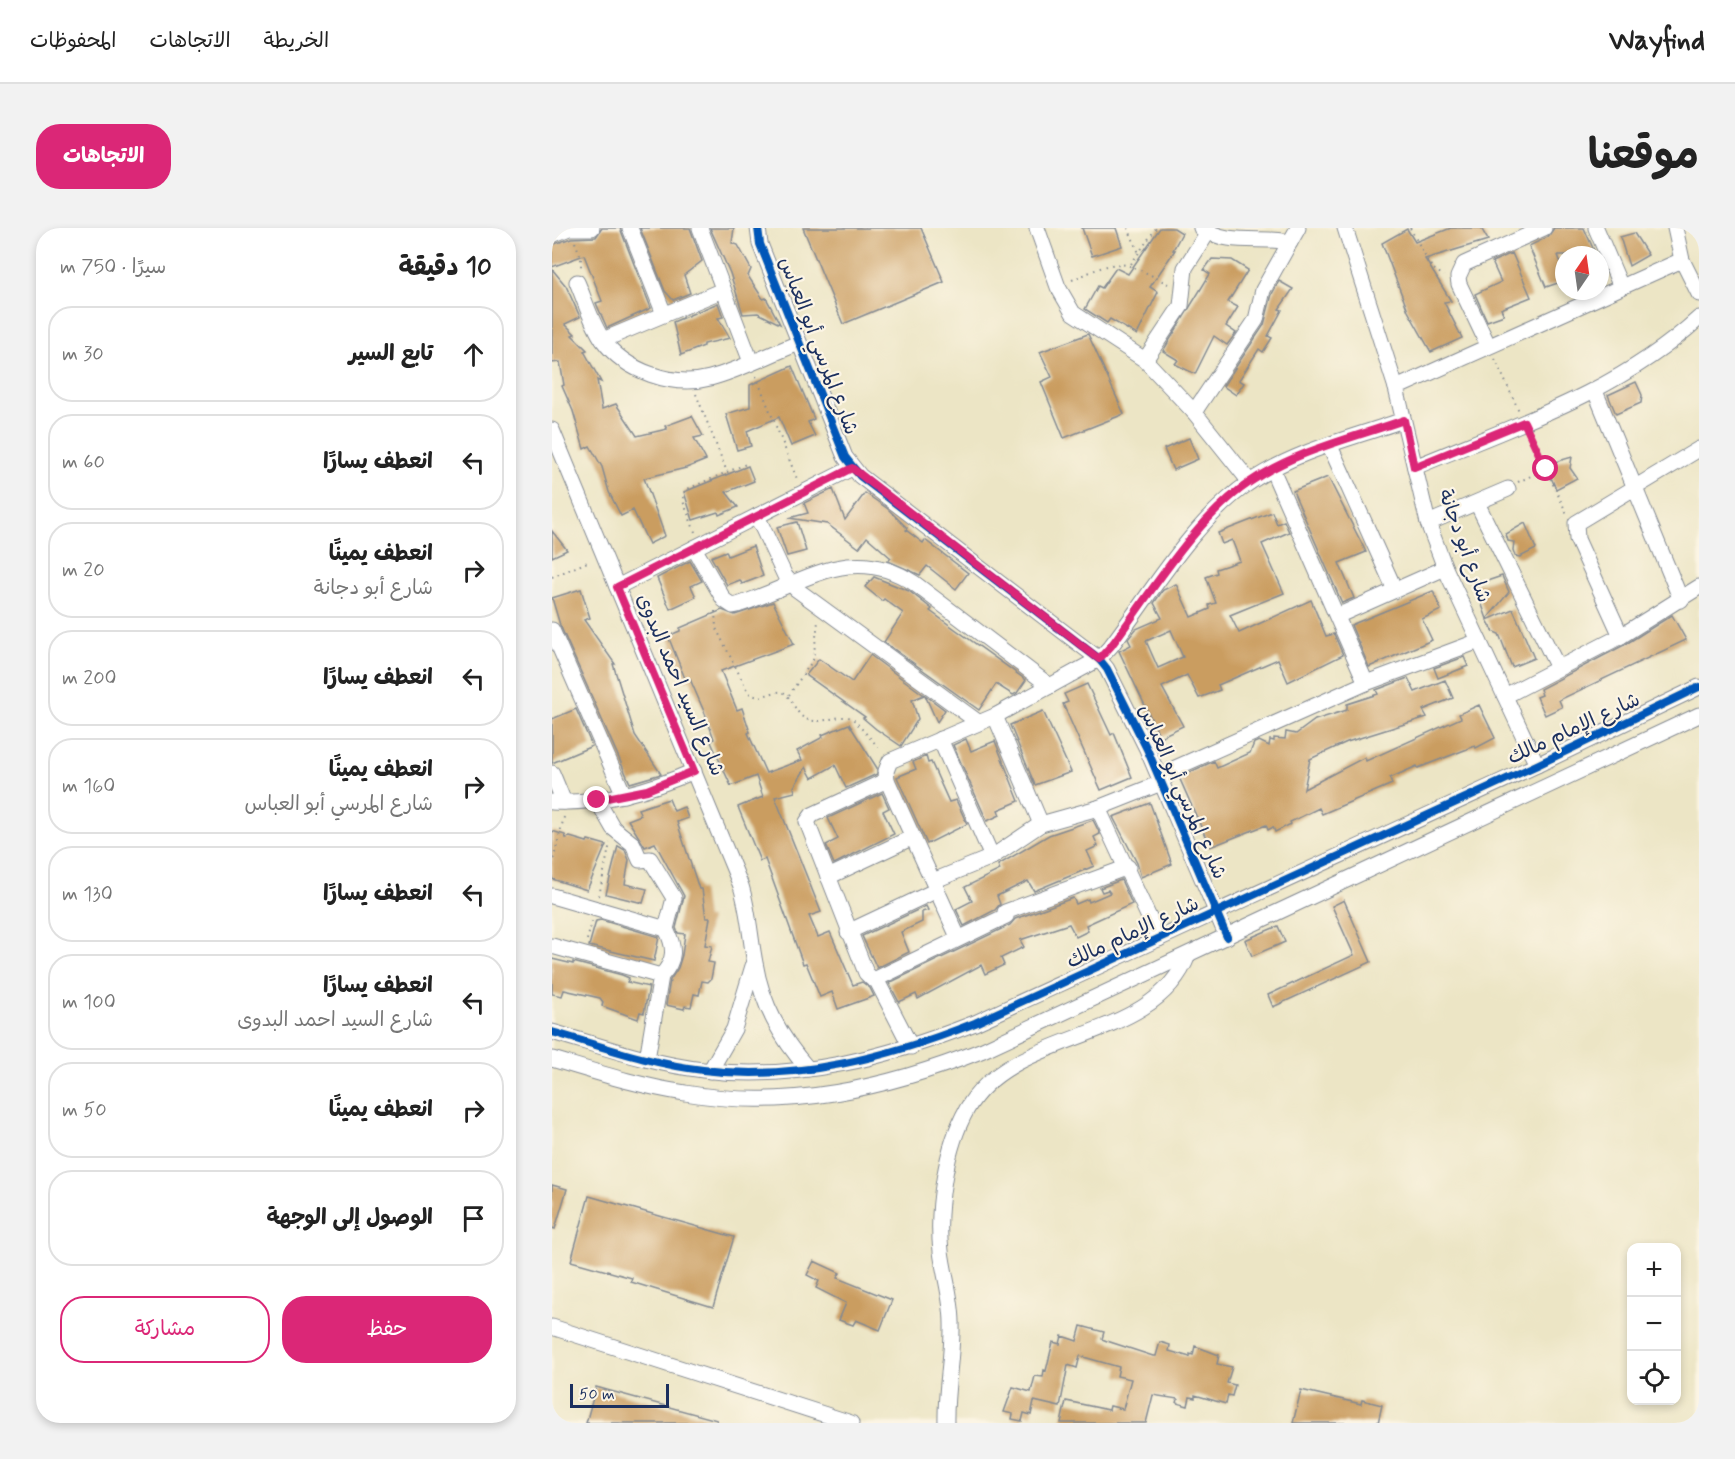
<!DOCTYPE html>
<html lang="ar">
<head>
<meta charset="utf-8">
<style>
  body { margin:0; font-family:Mynerve,"Playpen Sans Arabic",sans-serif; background:#f2f2f2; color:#222; direction:rtl }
  .controls { position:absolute; right:18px; bottom:18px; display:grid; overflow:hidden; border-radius:12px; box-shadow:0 3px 9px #0003 }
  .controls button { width:54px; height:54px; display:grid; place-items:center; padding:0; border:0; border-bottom:2px solid #e0e0e0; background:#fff; color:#222; font:30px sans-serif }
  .compass { position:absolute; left:1003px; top:18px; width:54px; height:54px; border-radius:50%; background:#fff; box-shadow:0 3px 9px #0003; rotate:13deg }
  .scale { position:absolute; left:18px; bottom:15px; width:99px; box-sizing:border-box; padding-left:6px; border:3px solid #1b2f5e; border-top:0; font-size:16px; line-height:21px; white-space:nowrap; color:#1b2f5e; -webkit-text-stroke:4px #fcf5e5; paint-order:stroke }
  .stop { position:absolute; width:18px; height:18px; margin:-14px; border:4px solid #db2777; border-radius:50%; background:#fff }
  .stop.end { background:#db2777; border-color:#fff; box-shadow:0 2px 6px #0008 }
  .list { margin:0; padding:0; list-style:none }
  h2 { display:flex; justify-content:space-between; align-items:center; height:78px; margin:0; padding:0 24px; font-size:26px }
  h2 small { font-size:20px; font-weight:400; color:#767676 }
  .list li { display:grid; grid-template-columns:39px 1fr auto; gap:18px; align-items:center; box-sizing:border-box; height:96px; margin:0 12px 12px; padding:0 12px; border:2px solid #e0e0e0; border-radius:24px }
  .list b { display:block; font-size:22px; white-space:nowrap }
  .list p { margin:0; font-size:20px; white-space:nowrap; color:#767676 }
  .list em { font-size:20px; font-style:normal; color:#767676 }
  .actions { display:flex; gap:12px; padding:18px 24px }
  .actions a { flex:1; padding:14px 0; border:2px solid #db2777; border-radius:24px; text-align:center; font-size:21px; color:#db2777 }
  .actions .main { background:#db2777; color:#fff }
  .icon { flex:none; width:33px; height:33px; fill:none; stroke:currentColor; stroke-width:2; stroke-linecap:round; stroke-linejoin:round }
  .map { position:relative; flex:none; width:1147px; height:1195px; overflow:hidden; direction:ltr; border-radius:24px }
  header { display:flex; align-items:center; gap:36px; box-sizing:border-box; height:84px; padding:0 30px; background:#fff; border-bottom:2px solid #e0e0e0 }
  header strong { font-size:28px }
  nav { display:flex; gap:33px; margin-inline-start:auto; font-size:21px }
  .intro { display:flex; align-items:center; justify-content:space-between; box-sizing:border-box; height:144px; padding:0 36px }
  h1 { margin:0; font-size:42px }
  .button { padding:15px 27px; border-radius:24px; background:#db2777; color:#fff; font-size:21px; font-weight:700 }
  main { display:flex; gap:36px; padding:0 36px }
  aside { flex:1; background:#fff; border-radius:24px; box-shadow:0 3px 9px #0003 }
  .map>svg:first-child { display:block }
  .building { fill:#ca9d60; fill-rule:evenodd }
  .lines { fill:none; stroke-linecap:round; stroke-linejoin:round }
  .minor-casing { stroke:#848a92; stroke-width:17 }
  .path { stroke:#848a92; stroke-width:2; stroke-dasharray:1.5 4.5; stroke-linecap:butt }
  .minor { stroke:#fff; stroke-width:15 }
  .cycleway-casing { stroke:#fcf5e5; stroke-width:11 }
  .cycleway { stroke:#0057b8; stroke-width:8 }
  .route { stroke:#db2777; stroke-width:8 }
  .labels { text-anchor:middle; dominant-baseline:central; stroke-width:4.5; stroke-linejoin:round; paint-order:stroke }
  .street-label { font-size:20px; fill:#1b2f5e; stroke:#fcf5e5 }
</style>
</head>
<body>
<header>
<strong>Wayfind</strong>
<nav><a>الخريطة</a><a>الاتجاهات</a><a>المحفوظات</a></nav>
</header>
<div class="intro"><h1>موقعنا</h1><a class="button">الاتجاهات</a></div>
<main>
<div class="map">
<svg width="1147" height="1195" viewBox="0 0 1147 1195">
  <rect width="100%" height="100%" fill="#fcf5e5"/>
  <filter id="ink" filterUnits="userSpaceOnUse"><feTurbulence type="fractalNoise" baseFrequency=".0167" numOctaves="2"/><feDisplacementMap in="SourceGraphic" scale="12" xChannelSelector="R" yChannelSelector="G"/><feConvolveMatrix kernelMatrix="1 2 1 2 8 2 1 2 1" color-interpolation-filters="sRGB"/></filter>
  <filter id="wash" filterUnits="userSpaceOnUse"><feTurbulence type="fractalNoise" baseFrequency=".008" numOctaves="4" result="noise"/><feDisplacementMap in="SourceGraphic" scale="24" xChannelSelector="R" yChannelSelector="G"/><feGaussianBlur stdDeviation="1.35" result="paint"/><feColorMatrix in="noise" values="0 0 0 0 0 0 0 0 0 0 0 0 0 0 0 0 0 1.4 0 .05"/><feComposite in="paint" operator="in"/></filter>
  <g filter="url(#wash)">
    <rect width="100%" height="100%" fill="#ece5c5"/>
    <g id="blocks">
      <g class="building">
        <polygon points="50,0 68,0 99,80 55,100 44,75 50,73 32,27 0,39 0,17 19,10 44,9"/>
        <polygon points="88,0 138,0 150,33 132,47 138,65 121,72 113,63"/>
        <polygon points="158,0 182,0 180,15 186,17 199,41 196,48 211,71 214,70 228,96 206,85 191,86 178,45"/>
        <polygon points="251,0 369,0 392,54 291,96"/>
        <polygon points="530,0 564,0 570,18 540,28"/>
        <polygon points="608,0 622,0 630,5 621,22 623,22 598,59 606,64 585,107 558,91 555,95 533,81 546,58 550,60 564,40 576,46"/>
        <polygon points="899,0 929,0 936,12 873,31 899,73 892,74 910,110 879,124 856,83 830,15 855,1 863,14"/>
        <polygon points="1002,0 1032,0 1044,27 1006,27 1012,44 1012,53 994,59 977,18 996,9"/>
        <polygon points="1082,5 1096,27 1077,38 1068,9"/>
        <polygon points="960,25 979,69 949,81 952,87 935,93 923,66 949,54 940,34"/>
        <polygon points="660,31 680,32 696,42 676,74 686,79 674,98 684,105 675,117 662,108 643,146 623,136 626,132 611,123 658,46 652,42"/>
        <polygon points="0,41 14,58 28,89 13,96 23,106 20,107 35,122 32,123 49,154 45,152 50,181 64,176 85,208 115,201 113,198 140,188 151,208 142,210 154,232 134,240 92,250 113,308 97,316 81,282 69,288 57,264 50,239 38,218 32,221 21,183 10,158 12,157 8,134 0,135"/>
        <polygon points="727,53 741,61 727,81 730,82 716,108 720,110 711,124 707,121 687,152 692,155 684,167 671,158 712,97 720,66"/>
        <polygon points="166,75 171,89 166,90 178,110 152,116 152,118 129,127 121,94"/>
        <polygon points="536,106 572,186 512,210 489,154 500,149 488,124"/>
        <polygon points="240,138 262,191 256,194 263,208 239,218 227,189 195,203 199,218 185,222 174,186 198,179 198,157"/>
        <polygon points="1084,154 1090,167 1089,175 1064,186 1056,167"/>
        <polygon points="637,210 646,231 621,242 612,221"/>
        <polygon points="1020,229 1018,240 1025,250 1004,261 995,240 996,236"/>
        <polygon points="196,238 202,253 174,264 186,279 167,287 166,284 141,292 132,264"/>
        <polygon points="776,249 814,324 787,335 802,370 790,375 741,263"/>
        <polygon points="281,261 293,292 313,265 336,281 355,300 354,302 371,315 373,312 416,345 404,361 375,338 368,347 336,333 339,330 315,309 307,320 275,296 237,290 256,285 252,275"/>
        <path d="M720,284L725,296L732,293L737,304L710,316L732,365L678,387L687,405L759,372L774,408L782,406L791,427L736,454L726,431L666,457L668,462L647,470L635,447L610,459L631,498L608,509L567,423L579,417L576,411L584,401L610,390L602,375L611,362L624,356L639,389L658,381L657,377L664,375L654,349L665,345L664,341L688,333L680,312L670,316L666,305ZM619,402L631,429L606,440L594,413Z"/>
        <polygon points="245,294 254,323 235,328 225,299"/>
        <polygon points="973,295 984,321 968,329 963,328 961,322 962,314 956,313 954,306"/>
        <polygon points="0,303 15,322 0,329"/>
        <polygon points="201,318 211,348 190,356 188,352 175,357 159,329 174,323 176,328"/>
        <polygon points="138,333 150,353 139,358 144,369 118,381 105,350"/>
        <polygon points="950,348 957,364 935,391 923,357"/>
        <polygon points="322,349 357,363 380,381 378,383 474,452 465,465 461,467 444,456 427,482 332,414 351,385 332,371 330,373 313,359"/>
        <polygon points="29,361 38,390 32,392 63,436 61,436 83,507 109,546 78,555 8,397 0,370"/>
        <polygon points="881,363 889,382 870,391 880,412 817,439 799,397"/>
        <polygon points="221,374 242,416 169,443 185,482 190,480 198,504 196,505 214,545 250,532 245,523 271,509 270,507 297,496 325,540 325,546 294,560 283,537 260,550 254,539 242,559 243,564 223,569 269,684 257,688 266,709 278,704 301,757 310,754 318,760 322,768 286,781 280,764 268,769 254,735 251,736 213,631 208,633 186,579 211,569 204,548 179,558 159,514 162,511 154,488 138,451 134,453 116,408 128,403 128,400 170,382 183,387"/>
        <polygon points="961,381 982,430 960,439 947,406 942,404 935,392"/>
        <polygon points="1120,387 1134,412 1007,472 1010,479 993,487 985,469 990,467 988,461 1074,416"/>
        <polygon points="318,427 372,467 360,472 366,491 349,518 324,501 311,490 313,489 254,447 267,431 300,454"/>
        <polygon points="912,429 916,438 886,450 882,440"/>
        <polygon points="856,450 863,464 893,452 901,470 871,482 875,489 795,514 758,531 752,561 813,529 814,533 909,490 907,486 927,477 943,510 924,520 923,518 866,540 865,538 838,550 840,556 770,586 767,580 738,594 739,596 723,604 721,599 716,602 714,597 658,619 627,549 662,533 665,540 698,525 702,515 707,513 717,518 718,512 722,513 722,510 733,511 734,504 744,506 763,492 795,482 795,476 826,466 824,462"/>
        <polygon points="535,456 559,507 562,505 580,549 549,562 511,476 516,474 512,466"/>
        <polygon points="373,467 393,482 385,494"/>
        <polygon points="24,481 40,518 0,535 0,491"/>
        <polygon points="491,483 519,544 483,557 458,497"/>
        <polygon points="414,511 419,523 443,513 467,573 446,582 448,587 435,593 401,517"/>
        <polygon points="374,528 376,535 379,534 397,574 404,572 415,596 375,616 345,549 364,541 361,534"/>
        <polygon points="330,565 337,580 331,583 342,606 282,636 274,617 286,611 276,590"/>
        <polygon points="117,571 122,583 132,579 136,590 125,594 147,661 150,661 154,690 158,690 153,717 160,718 156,734 162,735 159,751 156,754 150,753 147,767 142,766 139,779 133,778 132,781 114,777 118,752 126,740 130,727 133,706 126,705 124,700 132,668 103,615 93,619 76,592 89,587 86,581"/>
        <polygon points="598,575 620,636 589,649 585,635 561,589"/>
        <polygon points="541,592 548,606 542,609 546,618 535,623 542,638 482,663 476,653 445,668 448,676 443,682 412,698 404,681 420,673 413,659 448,642 446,637 497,607"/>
        <polygon points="0,603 13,607 14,610 18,609 35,614 36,612 54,617 35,662 0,651"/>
        <polygon points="66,618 73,622 77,632 73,656 95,661 91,675 54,666"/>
        <polygon points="569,652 580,676 534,697 536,703 524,709 517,696 468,712 472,719 449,730 452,737 433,746 429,737 366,771 364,766 347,774 337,755 458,697 463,691 521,670 524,676 536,671 537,674 558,665 556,662 550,664 548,660"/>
        <polygon points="792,672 819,734 721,779 716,767 802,727 780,678"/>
        <polygon points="374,678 376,682 370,684 370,694 349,704 357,724 325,740 310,708"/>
        <polygon points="49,692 107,709 102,733 37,718 44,693"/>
        <polygon points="726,698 733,714 700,728 693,712"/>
        <polygon points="0,731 21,736 21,734 70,747 77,750 75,754 97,759 92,785 88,784 86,791 50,778 51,774 48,770 12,762 10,768 0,766"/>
        <polygon points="0,957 15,961 3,1001 0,1000"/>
        <polygon points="37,968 182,1009 161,1079 79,1054 80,1050 19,1033"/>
        <polygon points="262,1033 288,1045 285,1050 340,1072 328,1102 304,1092 301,1097 287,1092 294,1075 264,1060 267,1053 255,1047"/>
        <polygon points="529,1098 552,1104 550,1111 555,1113 601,1128 604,1128 608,1114 618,1117 617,1123 638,1129 638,1126 641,1127 643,1118 667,1127 665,1136 680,1139 675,1155 683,1157 680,1168 676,1167 674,1176 643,1167 643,1170 638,1169 636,1178 625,1175 626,1171 601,1167 594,1195 509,1195 514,1173 557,1182 558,1178 571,1181 579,1151 565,1148 567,1139 528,1128 525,1140 516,1137 508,1179 482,1173 479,1187 472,1185 470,1193 460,1191 461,1186 452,1184 461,1159 479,1164 483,1148 491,1149 492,1142 494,1143 501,1114 508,1116 510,1108 525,1113"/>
        <polygon points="44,1159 165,1192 165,1195 34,1195"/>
        <polygon points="749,1162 809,1176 810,1172 830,1177 826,1195 741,1195"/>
      </g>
    </g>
  </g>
  <g filter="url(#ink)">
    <use href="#blocks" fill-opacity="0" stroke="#848a92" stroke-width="1.5"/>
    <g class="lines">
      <g class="minor-casing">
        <g id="minor">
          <polyline points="78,0 112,86"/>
          <polyline points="148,0 199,134"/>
          <polyline points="206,0 208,16 293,229 308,248 547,431 555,441 595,521 675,709"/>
          <polyline points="485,0 506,59 521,85 593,132 642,184 698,254"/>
          <path d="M649,0C677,18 708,8 738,14"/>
          <polyline points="793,0 844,160 876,295 893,340 985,537"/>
          <polyline points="1044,0 1069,59"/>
          <polyline points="1123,0 1130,32 1147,66"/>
          <polyline points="0,7 17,0 40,0"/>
          <path d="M25,54C33,72 39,95 51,112C73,143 121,160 158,150C188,142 218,126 247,115"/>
          <polyline points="51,112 171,62"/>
          <polyline points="936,117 907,56 906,49 912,36 992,0"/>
          <polyline points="593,132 629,78 633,40 656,4"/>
          <polyline points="844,160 1130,32"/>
          <polyline points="1043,163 1129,372"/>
          <polyline points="642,184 704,92 711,62 746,0"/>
          <path d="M0,202L189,658C197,684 198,709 203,735C210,777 229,810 256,841"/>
          <polyline points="778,218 843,362"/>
          <path d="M863,239C961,198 1067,164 1147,90"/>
          <polyline points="720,241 814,455"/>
          <polyline points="925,275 1006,440"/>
          <polyline points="205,288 233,348 244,361 426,494"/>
          <polyline points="876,295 956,261"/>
          <path d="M142,320L172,372L181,378C191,376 202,371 212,367C265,346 307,319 362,355L498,458"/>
          <polyline points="65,359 300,240"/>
          <polyline points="785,388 893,340"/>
          <polyline points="0,402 72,567"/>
          <polyline points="1069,408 1025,311 1024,295 1147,221"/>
          <polyline points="953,468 1069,408 1147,359"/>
          <polyline points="443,488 489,596"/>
          <polyline points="388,511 440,629"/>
          <polyline points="0,545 12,574"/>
          <polyline points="335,552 260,587 255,594 314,745 320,751 324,751 359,819"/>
          <path d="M45,572L61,600L81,616L88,632L98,631L122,670L114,701C123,719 124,732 109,748L95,831"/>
          <path d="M0,574C50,576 97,563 142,543"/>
          <polyline points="546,580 607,711"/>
          <polyline points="276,649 361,609"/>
          <polyline points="381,653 440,629 489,596 546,580 609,555 621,541 814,455 927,413"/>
          <polyline points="0,668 114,701"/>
          <polyline points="296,704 385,662"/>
          <path d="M406,709L335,552L334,543L338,533L443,488L547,431L559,418C600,364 642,292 698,254C743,223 801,210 851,192"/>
          <polyline points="0,718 109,748"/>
          <polyline points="324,751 454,688 453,684 576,639"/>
          <path d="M0,804C49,818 99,836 151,842C244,854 337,829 423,795L985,537L1147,459"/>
          <path d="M0,831C44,844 87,858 133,865C235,883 336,860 431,822L1147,487"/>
          <polyline points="158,843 182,801 201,738"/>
          <polyline points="0,1099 299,1195"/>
          <path d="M394,1195C393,1161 401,1129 400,1095C400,1071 392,1047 389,1023C384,981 394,918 415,881C461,800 602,817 636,727"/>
        </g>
      </g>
      <g class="path">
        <polyline points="576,0 587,25"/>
        <polyline points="858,0 880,40 892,48"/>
        <polyline points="23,14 29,29 29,40"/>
        <polyline points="579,36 604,0"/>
        <path d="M520,52C569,30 568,31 616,56"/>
        <polyline points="943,131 967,183"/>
        <polyline points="204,148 245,251"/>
        <polyline points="144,166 175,244"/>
        <polyline points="978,207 1015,286"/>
        <polyline points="966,254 994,241"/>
        <polyline points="143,304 131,273 133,262 194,236"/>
        <polyline points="0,349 38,333"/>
        <path d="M163,383L164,400L196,464C209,475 217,462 231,464C240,470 243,484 252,490C268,499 285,485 300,490L329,522"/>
        <polyline points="237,467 261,432 266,394"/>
        <polyline points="0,637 12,589"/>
        <polyline points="47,668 58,615"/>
        <polyline points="35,712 40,694"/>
      </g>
      <use href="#minor" class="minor"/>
      <g class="cycleway-casing">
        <g id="cycleway">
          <polyline points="206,0 208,16 293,229 308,248 547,431 555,441 595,521 675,709"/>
          <path d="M0,804C49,818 99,836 151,842C244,854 337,829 423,795L985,537L1147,459"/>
        </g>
      </g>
      <use href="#cycleway" class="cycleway"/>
    </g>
  </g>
  <g class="lines" filter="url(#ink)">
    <path class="route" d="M45,572L95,562L142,543L65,359L300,240L547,431L559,418C599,365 643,291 698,254C743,223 801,210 852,192L862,239L972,194L994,241"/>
  </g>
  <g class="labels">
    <g class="street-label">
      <text transform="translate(266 118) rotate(69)">شارع المرسي أبو العباس</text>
      <text transform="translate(912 318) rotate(70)">شارع أبو دجانة</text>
      <text transform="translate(128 457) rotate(67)">شارع السيد احمد البدوى</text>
      <text transform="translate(1022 501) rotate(-25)">شارع الإمام مالك</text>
      <text transform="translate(630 564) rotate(66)">شارع المرسي أبو العباس</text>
      <text transform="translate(581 705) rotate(-25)">شارع الإمام مالك</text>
    </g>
  </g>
</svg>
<div class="controls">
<button>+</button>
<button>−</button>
<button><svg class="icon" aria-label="locate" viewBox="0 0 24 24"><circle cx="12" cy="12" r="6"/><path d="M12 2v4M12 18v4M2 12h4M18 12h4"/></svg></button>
</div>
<svg class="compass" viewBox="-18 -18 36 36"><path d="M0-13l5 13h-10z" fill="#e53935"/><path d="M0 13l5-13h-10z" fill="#767676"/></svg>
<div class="scale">50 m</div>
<div class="stop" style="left:994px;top:241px"></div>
<div class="stop end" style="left:45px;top:572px"></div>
</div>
<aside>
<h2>10 دقيقة<small>سيرًا · 750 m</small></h2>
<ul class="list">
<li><svg class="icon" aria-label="ahead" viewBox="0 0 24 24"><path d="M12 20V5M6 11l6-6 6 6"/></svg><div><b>تابع السير</b></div><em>30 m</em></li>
<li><svg class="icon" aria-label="left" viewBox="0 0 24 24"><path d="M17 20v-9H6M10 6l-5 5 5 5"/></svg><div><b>انعطف يسارًا</b></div><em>60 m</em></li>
<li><svg class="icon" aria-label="right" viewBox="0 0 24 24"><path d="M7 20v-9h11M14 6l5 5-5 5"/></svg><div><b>انعطف يمينًا</b><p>شارع أبو دجانة</p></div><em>20 m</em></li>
<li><svg class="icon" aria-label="left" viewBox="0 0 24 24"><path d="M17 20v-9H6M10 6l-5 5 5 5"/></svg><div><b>انعطف يسارًا</b></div><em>200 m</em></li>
<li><svg class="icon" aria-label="right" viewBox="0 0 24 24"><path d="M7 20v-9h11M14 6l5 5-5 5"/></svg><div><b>انعطف يمينًا</b><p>شارع المرسي أبو العباس</p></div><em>160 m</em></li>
<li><svg class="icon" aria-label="left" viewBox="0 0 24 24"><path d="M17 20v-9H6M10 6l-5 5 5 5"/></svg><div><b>انعطف يسارًا</b></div><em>130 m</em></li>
<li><svg class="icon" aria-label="left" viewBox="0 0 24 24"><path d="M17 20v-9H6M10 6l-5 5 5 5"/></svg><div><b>انعطف يسارًا</b><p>شارع السيد احمد البدوى</p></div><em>100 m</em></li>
<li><svg class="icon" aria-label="right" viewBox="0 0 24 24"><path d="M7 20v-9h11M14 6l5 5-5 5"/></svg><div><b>انعطف يمينًا</b></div><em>50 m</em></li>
<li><svg class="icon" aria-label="arrive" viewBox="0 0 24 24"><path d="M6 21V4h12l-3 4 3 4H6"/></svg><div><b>الوصول إلى الوجهة</b></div></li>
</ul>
<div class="actions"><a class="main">حفظ</a><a>مشاركة</a></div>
</aside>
</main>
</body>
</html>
